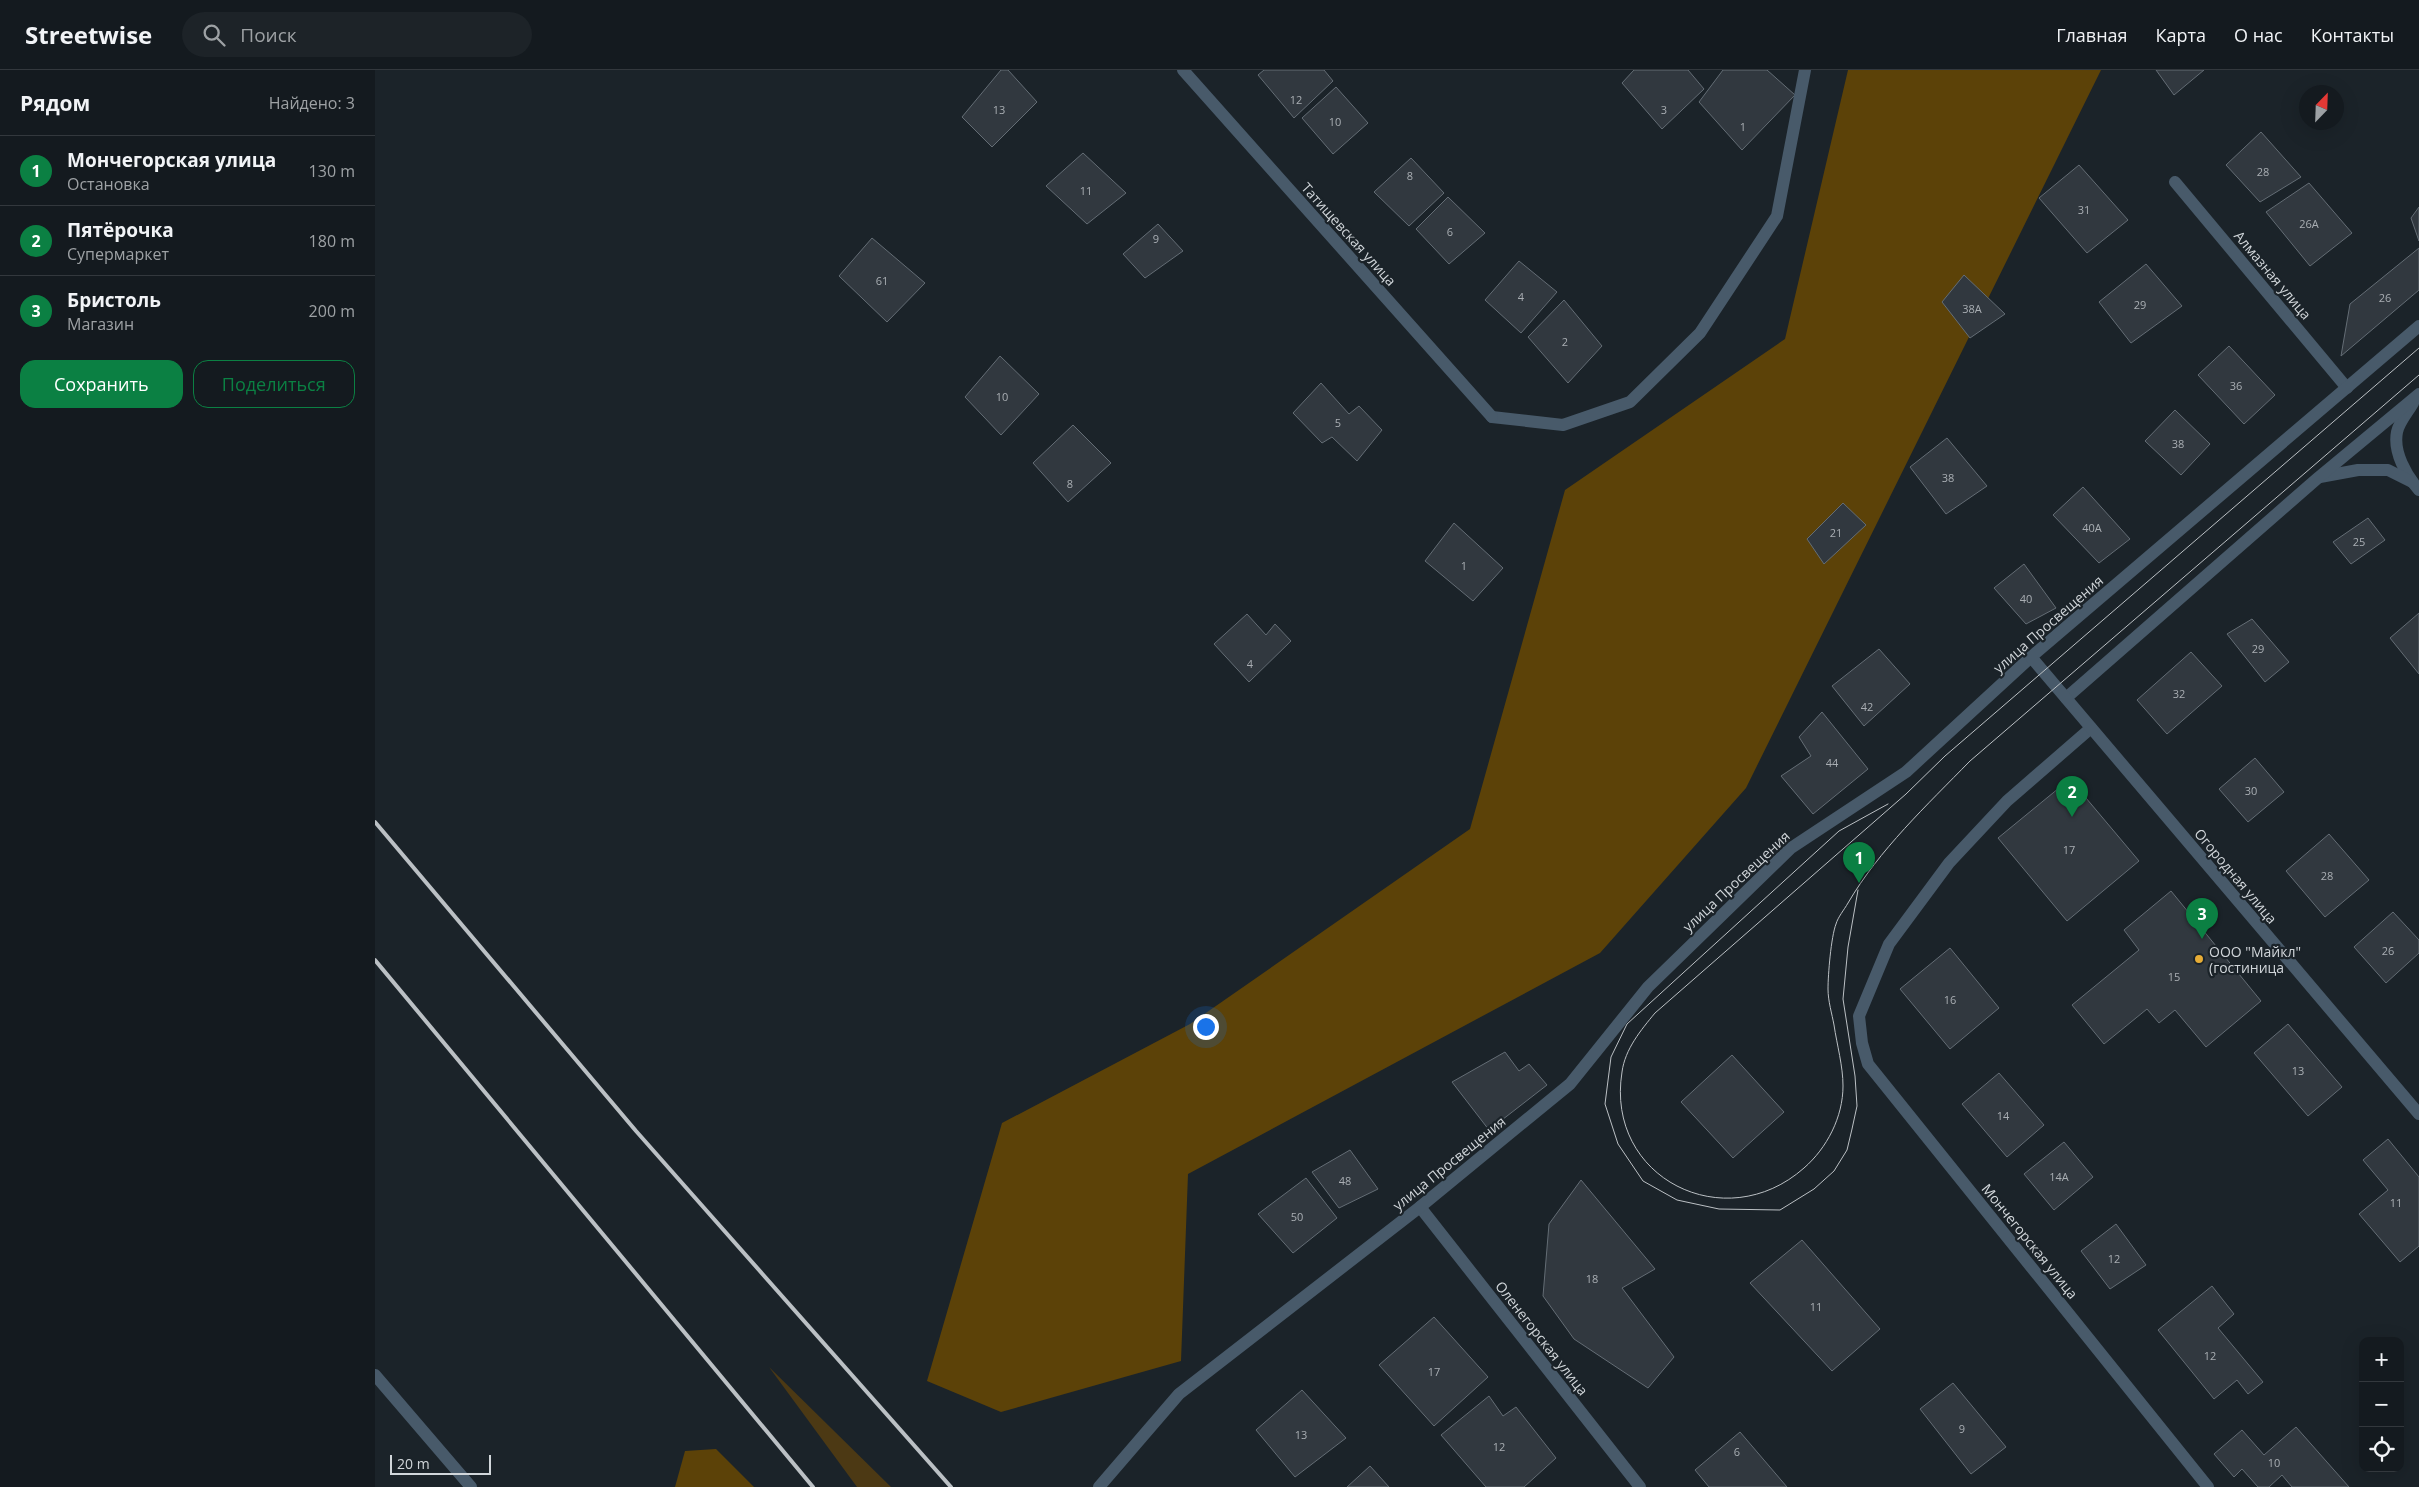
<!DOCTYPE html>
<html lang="ru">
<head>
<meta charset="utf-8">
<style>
  body { margin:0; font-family:"Open Sans",sans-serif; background:#1d2328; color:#f1f3f6 }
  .controls { position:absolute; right:15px; bottom:15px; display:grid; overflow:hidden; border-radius:10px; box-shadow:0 5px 20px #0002 }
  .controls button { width:45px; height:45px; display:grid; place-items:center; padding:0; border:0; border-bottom:1px solid #33383d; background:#141a1f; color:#f1f3f6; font:25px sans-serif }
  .compass { position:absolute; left:1924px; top:15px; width:45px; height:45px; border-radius:50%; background:#141a1f; box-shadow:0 5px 20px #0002; rotate:23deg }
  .scale { position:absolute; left:15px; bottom:12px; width:101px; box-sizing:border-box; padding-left:5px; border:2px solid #d1d6da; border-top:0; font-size:14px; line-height:18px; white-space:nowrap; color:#d1d6da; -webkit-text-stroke:4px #1b2329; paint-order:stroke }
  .you { position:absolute; left:830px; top:956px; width:18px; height:18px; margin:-12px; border:4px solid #fff; border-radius:50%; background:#1a73e8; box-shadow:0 0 0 8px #1a73e833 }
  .badge { display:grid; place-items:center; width:32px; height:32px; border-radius:50%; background:#0b8043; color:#fff; font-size:16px; font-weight:700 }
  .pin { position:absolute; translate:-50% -41px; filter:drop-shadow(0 1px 2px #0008) }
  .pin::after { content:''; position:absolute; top:26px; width:18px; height:15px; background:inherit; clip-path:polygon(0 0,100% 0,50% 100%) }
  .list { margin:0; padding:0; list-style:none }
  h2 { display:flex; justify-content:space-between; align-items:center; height:65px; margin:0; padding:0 20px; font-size:21px }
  h2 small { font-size:16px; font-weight:400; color:#9da1a4 }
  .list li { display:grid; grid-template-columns:32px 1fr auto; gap:15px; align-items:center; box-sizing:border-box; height:70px; padding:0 20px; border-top:1px solid #33383d }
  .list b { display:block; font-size:19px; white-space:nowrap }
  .list p { margin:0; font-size:16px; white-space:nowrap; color:#9da1a4 }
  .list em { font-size:16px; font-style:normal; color:#9da1a4 }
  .actions { display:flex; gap:10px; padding:15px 20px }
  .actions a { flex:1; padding:11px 0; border:1px solid #0b8043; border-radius:15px; text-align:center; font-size:18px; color:#0b8043 }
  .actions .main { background:#0b8043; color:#fff }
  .icon { flex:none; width:28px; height:28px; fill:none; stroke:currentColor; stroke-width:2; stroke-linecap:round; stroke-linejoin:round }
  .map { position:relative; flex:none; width:2044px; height:1417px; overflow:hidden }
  header { display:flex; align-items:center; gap:30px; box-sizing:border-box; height:70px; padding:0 25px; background:#141a1f; border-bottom:1px solid #33383d }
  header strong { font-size:24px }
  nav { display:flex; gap:28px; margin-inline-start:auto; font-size:18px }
  .search { width:350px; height:45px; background:#1d2328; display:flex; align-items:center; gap:12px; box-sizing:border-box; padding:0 18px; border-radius:28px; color:#9da1a4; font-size:19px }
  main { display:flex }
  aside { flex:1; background:#141a1f }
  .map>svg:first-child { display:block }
  .green { fill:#4c3914 }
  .forest { fill:#5c4208 }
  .building { fill:#31383f; stroke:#646d75 }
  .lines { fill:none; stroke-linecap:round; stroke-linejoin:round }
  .service { stroke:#485a6a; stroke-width:12 }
  .minor { stroke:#485a6a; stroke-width:12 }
  .tertiary { stroke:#485a6a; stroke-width:12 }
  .tram { stroke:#bbc0c4; stroke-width:1 }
  .rail { stroke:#bbc0c4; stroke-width:4 }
  .poi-dot { fill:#e6ac36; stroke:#1b2329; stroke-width:2 }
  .labels { text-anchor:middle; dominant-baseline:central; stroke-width:4.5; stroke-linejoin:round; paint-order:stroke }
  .number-label { font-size:11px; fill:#a9aeb3 }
  .street-label { font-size:14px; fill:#d1d6da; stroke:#1b2329 }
  .poi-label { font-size:14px; fill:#d1d6da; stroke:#1b2329; text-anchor:start }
</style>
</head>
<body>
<header>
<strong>Streetwise</strong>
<div class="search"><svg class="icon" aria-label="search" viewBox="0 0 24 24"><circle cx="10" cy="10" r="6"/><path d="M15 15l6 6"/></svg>Поиск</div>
<nav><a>Главная</a><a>Карта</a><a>О нас</a><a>Контакты</a></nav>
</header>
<main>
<aside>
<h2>Рядом<small>Найдено: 3</small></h2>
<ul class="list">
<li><span class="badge">1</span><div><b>Мончегорская улица</b><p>Остановка</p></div><em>130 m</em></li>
<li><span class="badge">2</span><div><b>Пятёрочка</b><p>Супермаркет</p></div><em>180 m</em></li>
<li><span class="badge">3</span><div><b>Бристоль</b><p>Магазин</p></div><em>200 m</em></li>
</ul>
<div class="actions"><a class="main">Сохранить</a><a>Поделиться</a></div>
</aside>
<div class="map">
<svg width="2044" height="1417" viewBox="0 0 2044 1417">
  <rect width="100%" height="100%" fill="#1b2329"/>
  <polygon class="green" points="394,1297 516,1417 482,1417"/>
  <g class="forest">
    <polygon points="1473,0 1726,0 1371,718 1225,883 813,1104 806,1291 626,1342 552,1311 627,1053 815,954 1095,759 1190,420 1410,269"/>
    <polygon points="341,1379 379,1417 300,1417 310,1381"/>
  </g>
  <g class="building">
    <polygon points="626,0 633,0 662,32 617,77 587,47"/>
    <polygon points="889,0 949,0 958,11 919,48 883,5"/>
    <polygon points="1259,0 1313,0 1329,19 1287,59 1247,13"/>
    <polygon points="1348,0 1392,0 1420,25 1367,80 1324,32"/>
    <polygon points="1781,0 1829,0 1799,25"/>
    <polygon points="961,17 993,53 958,84 927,48"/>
    <polygon points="1886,62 1926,107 1885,132 1851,95"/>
    <polygon points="708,83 751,123 712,154 671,116"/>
    <polygon points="1036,88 1069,123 1034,156 999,122"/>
    <polygon points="1704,95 1753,150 1712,183 1664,128"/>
    <polygon points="1934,113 1977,163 1935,196 1891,142"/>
    <polygon points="1073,127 1110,163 1074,194 1041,159"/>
    <polygon points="2044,137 2044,171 2036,148"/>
    <polygon points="783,154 808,181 770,208 748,184"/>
    <polygon points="497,168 550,213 512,252 464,206"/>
    <polygon points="2044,178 2044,220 1966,286 1975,234"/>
    <polygon points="1144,191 1182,222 1146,263 1110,230"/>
    <polygon points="1771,194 1807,236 1756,273 1724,232"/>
    <polygon points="1589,205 1630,244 1595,268 1567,232"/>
    <polygon points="1189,230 1227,276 1193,313 1153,267"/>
    <polygon points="1854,276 1900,325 1869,354 1823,305"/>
    <polygon points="625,286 664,324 626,365 590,327"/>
    <polygon points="946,313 974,344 984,336 1007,360 982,391 957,367 947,373 918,343"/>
    <polygon points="1800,340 1835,374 1806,405 1770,371"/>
    <polygon points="698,355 736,393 693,432 658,393"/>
    <polygon points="1572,368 1612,416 1571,444 1535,397"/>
    <polygon points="1708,417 1755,469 1724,493 1678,445"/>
    <polygon points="1468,433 1491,455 1449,494 1432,469"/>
    <polygon points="1993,448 2010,470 1976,494 1958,472"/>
    <polygon points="1079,453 1128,498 1098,531 1050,491"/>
    <polygon points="1649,494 1681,538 1651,554 1619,518"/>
    <polygon points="2044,543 2044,604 2015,568"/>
    <polygon points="872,544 891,565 900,554 916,571 874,612 839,574"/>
    <polygon points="1877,549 1914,592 1890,612 1852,564"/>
    <polygon points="1504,579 1535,614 1489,656 1457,616"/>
    <polygon points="1816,582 1847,616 1792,664 1762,630"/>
    <polygon points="1447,642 1493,699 1438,744 1406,706 1436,686 1424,667"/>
    <polygon points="1880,688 1909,722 1873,752 1844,719"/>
    <polygon points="1695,709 1764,791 1692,851 1623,768"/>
    <polygon points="1954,764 1994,810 1950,847 1911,801"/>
    <polygon points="1796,821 1886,931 1831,977 1800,940 1784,953 1772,939 1729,974 1697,935 1764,880 1749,860"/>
    <polygon points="2018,842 2044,870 2044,883 2011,913 1979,877"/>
    <polygon points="1575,878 1624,938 1575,979 1525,919"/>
    <polygon points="1913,954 1967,1017 1933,1046 1879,983"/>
    <polygon points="1130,982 1144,1001 1154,994 1172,1015 1114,1060 1077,1012"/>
    <polygon points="1357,985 1409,1042 1358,1088 1306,1032"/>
    <polygon points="1624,1003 1669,1055 1632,1087 1587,1034"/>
    <polygon points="2013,1069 2044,1107 2044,1176 2025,1192 1984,1144 2013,1120 1988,1090"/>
    <polygon points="1689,1072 1718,1107 1679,1140 1649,1104"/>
    <polygon points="975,1080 1003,1119 964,1138 937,1102"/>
    <polygon points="931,1108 962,1148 918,1183 883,1144"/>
    <polygon points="1206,1110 1280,1199 1247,1218 1299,1287 1273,1318 1199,1269 1168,1226 1174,1154"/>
    <polygon points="1741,1154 1771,1195 1735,1219 1706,1181"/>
    <polygon points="1427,1170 1505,1259 1457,1301 1375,1213"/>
    <polygon points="1837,1216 1859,1244 1843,1258 1888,1312 1873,1324 1862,1310 1839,1329 1783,1260"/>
    <polygon points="1059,1247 1113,1307 1059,1356 1004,1295"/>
    <polygon points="1578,1313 1631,1377 1596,1404 1545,1339"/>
    <polygon points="927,1320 971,1368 920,1407 881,1360"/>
    <polygon points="1114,1326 1128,1346 1141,1337 1181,1388 1149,1417 1111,1417 1066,1365"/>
    <polygon points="1921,1357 1974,1417 1917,1417 1907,1405 1894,1417 1883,1417 1867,1399 1859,1407 1839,1384 1867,1360 1889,1385"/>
    <polygon points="1365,1362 1412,1417 1334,1417 1320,1400"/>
    <polygon points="995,1396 1014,1417 972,1417"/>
  </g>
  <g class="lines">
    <polyline class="service" points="1117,347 1188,355 1255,332 1325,263 1402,146 1430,0"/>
    <g class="minor">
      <polyline points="808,0 1117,347"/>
      <polyline points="1800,112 1972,318"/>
      <path d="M2038,333C2033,342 2024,352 2022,362C2018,382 2031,405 2044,420"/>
      <polyline points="1945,407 1983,400 2013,400 2037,412"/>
      <polyline points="1691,628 1944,407 2044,324"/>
      <polyline points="1716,658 1632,731 1574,793 1514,874 1484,946 1487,973 1493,994 1833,1417"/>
      <polyline points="1045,1137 1265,1417"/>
      <polyline points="0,1305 96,1417"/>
      <polyline points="724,1417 804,1324 1045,1137 1195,1014 1273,917 1416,778 1531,702 1656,587"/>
    </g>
    <polyline class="tertiary" points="2044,256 1656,587 2044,1044"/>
    <g class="tram">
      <path d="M2044,278L1570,686L1531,724L1280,943C1266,960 1250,979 1247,1002C1230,1108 1350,1168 1429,1098C1452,1078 1468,1047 1468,1016C1468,996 1462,975 1459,955C1457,944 1453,931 1453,919C1453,905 1456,867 1461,854C1463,847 1469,840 1473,833C1504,780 1552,735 1595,691L2044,305"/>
      <polyline points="1483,820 1473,877 1468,929 1480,1006 1482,1036 1477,1059 1472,1080 1459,1101 1439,1119 1405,1140 1344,1139 1302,1130 1268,1111 1243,1074 1230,1034 1236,987 1252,954 1464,761 1513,734"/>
    </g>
    <g class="rail">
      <polyline points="0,752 261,1061 576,1417"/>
      <polyline points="0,890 438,1417"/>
    </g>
  </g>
  <circle class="poi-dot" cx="1824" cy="889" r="5"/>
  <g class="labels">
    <g class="number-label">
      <text x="921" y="29">12</text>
      <text x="624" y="39">13</text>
      <text x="1289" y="39">3</text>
      <text x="960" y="51">10</text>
      <text x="1368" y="56">1</text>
      <text x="1888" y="101">28</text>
      <text x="1035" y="105">8</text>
      <text x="711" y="120">11</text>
      <text x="1709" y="139">31</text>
      <text x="1934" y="153">26А</text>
      <text x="1075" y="161">6</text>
      <text x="781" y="168">9</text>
      <text x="507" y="210">61</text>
      <text x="1146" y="226">4</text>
      <text x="2010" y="227">26</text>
      <text x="1765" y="234">29</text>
      <text x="1597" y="238">38А</text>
      <text x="1190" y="271">2</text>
      <text x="1861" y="315">36</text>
      <text x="627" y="326">10</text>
      <text x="963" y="352">5</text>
      <text x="1803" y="373">38</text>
      <text x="1573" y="407">38</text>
      <text x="695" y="413">8</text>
      <text x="1717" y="457">40А</text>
      <text x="1461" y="462">21</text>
      <text x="1984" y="471">25</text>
      <text x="1089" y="495">1</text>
      <text x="1651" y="528">40</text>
      <text x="1883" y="578">29</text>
      <text x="875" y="593">4</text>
      <text x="1804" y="623">32</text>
      <text x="1492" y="636">42</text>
      <text x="1457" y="692">44</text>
      <text x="1876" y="720">30</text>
      <text x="1694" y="779">17</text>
      <text x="1952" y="805">28</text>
      <text x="2013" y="880">26</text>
      <text x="1799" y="906">15</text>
      <text x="1575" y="929">16</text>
      <text x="1923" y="1000">13</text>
      <text x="1628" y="1045">14</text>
      <text x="1684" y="1106">14А</text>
      <text x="970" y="1110">48</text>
      <text x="2021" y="1132">11</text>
      <text x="922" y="1146">50</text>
      <text x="1739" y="1188">12</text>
      <text x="1217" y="1208">18</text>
      <text x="1441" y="1236">11</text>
      <text x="1835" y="1285">12</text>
      <text x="1059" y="1301">17</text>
      <text x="1587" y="1358">9</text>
      <text x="926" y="1364">13</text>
      <text x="1124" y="1376">12</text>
      <text x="1362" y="1381">6</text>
      <text x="1899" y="1392">10</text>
    </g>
    <g class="street-label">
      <text transform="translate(974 164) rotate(48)">Татищевская улица</text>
      <text transform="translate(1898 205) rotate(50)">Алмазная улица</text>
      <text transform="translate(1673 554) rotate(-41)">улица Просвещения</text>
      <text transform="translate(1861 806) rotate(50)">Огородная улица</text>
      <text transform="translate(1361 811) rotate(-43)">улица Просвещения</text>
      <text transform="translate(1074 1093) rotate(-39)">улица Просвещения</text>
      <text transform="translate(1655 1171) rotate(51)">Мончегорская улица</text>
      <text transform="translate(1167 1268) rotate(52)">Оленегорская улица</text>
    </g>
    <g class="poi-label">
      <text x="1834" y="881">ООО "Майкл"<tspan x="1834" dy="16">(гостиница</tspan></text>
    </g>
  </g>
</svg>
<div class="controls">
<button>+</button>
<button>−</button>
<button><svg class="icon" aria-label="locate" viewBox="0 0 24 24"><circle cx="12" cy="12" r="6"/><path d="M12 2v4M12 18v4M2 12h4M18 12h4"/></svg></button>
</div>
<svg class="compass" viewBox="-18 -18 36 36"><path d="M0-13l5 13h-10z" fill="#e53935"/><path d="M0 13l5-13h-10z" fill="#9da1a4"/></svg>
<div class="scale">20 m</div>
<div class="you"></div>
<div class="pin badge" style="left:1484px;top:813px">1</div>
<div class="pin badge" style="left:1697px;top:747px">2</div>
<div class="pin badge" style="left:1827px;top:869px">3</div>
</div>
</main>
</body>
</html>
